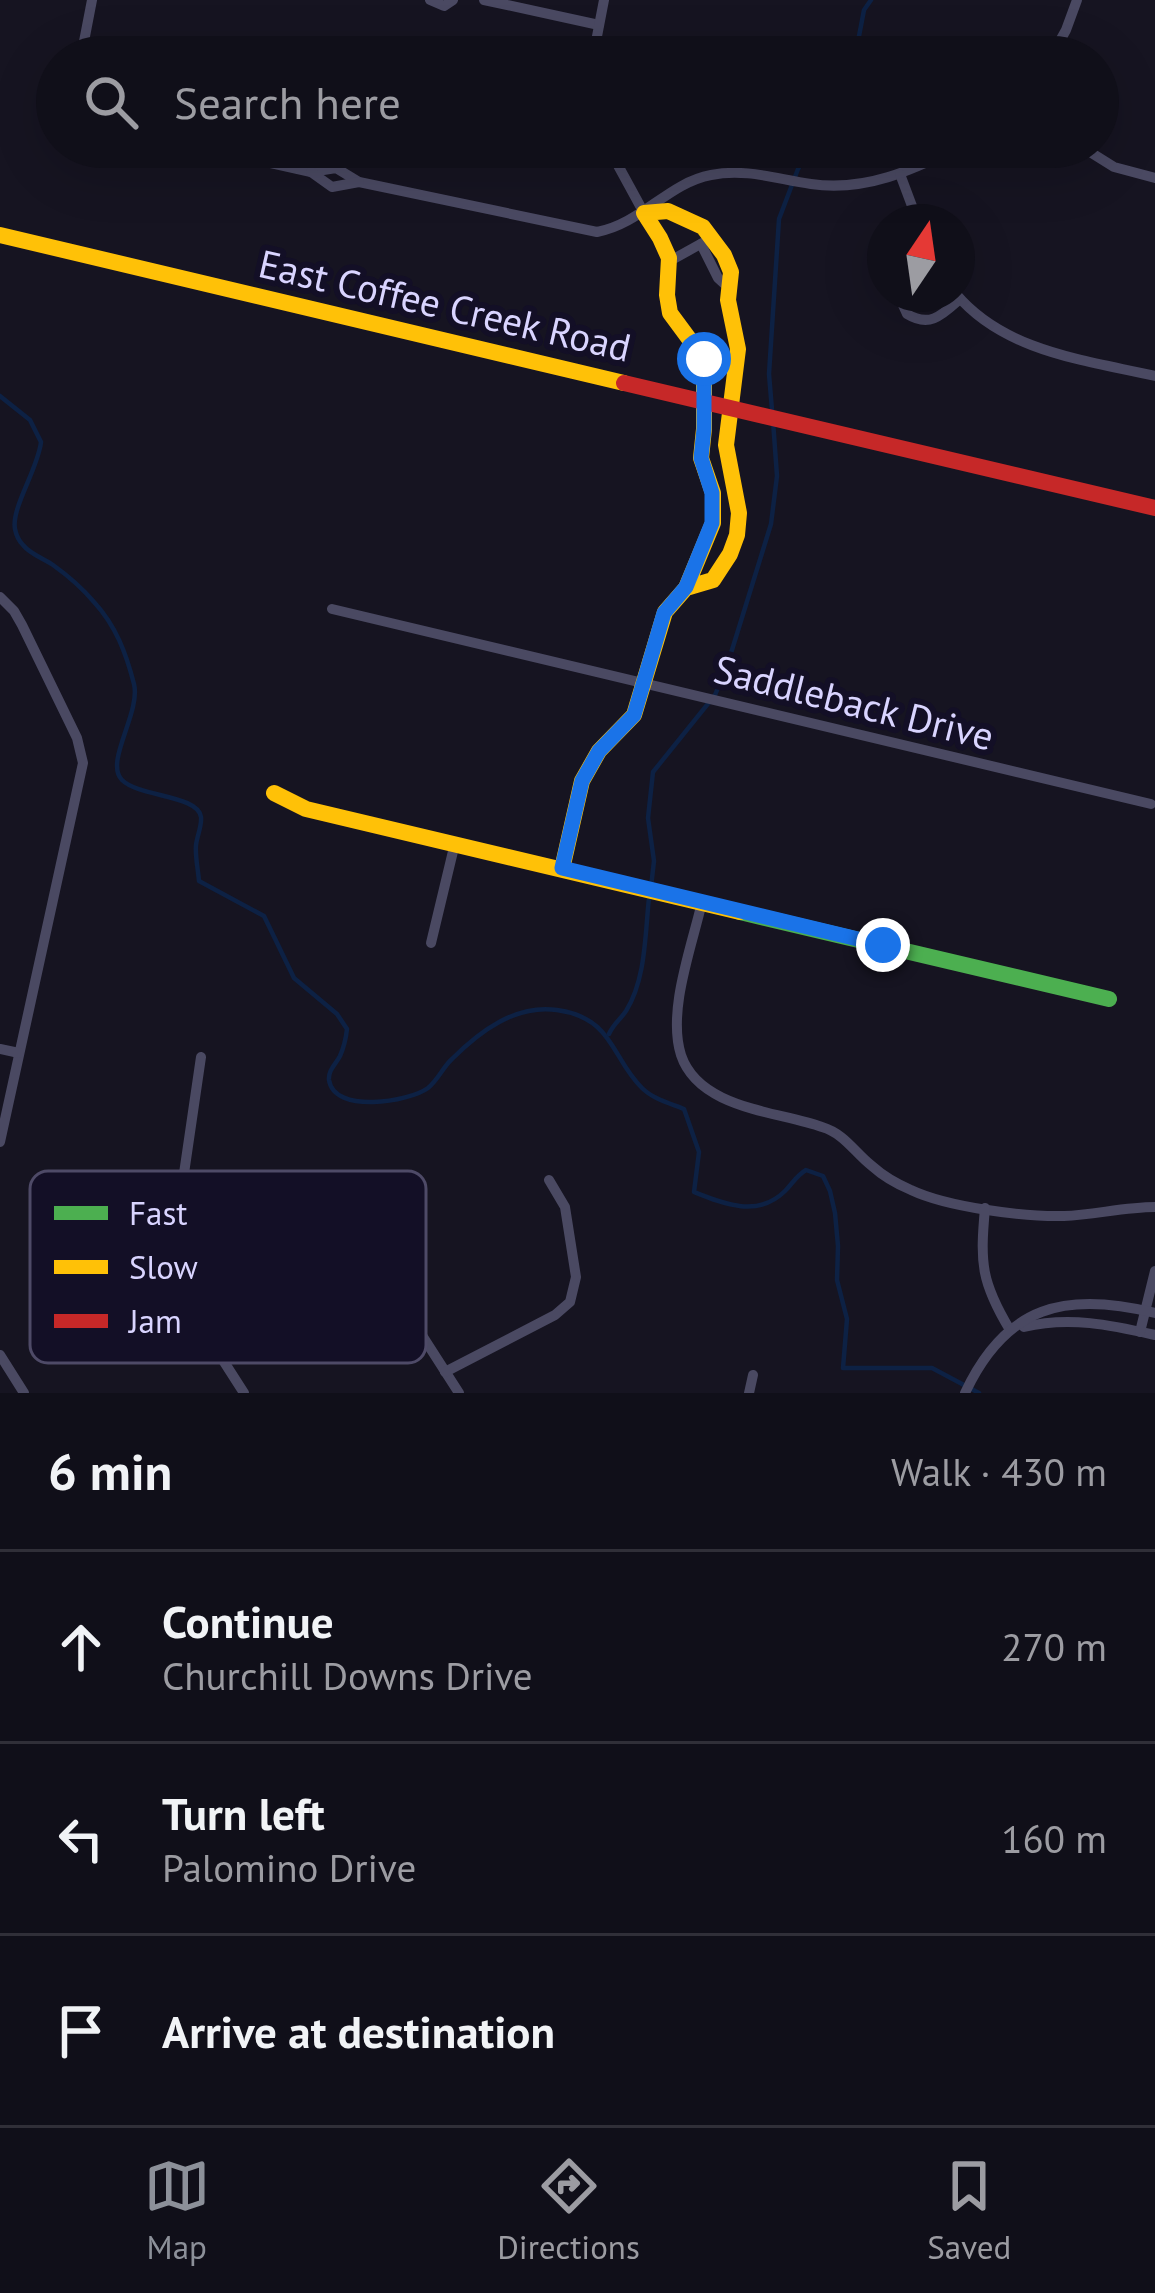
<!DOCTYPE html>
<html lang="en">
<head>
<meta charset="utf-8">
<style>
  body { margin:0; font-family:"PT Sans",sans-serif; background:#1e1d26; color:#f1f3f6 }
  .compass { position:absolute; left:867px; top:204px; width:108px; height:108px; border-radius:50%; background:#100f19; box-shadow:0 12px 48px #0002; rotate:13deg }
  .stop { position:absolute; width:36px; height:36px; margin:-27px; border:9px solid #1a73e8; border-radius:50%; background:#fff }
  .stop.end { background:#1a73e8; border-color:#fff; box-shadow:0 3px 12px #0008 }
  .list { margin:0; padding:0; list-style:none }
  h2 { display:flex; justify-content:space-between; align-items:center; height:156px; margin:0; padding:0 48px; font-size:51px }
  h2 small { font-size:39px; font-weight:400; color:#9c9ca2 }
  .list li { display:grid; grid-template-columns:78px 1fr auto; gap:36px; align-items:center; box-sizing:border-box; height:192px; padding:0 48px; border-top:3px solid #302f38 }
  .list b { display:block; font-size:45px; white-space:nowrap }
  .list p { margin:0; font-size:39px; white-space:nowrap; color:#9c9ca2 }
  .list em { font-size:39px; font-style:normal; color:#9c9ca2 }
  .icon { flex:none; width:66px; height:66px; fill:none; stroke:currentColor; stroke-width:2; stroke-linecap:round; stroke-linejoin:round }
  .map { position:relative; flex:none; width:1155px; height:1393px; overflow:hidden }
  .search { position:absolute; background:#100f19; box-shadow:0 12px 48px #0002; left:36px; right:36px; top:36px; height:132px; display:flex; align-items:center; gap:30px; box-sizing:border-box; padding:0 42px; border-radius:66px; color:#9c9ca2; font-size:45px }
  .sheet { height:732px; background:#100f19 }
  nav { display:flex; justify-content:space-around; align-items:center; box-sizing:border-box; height:168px; border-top:3px solid #302f38; background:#100f19; font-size:33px; color:#9c9ca2 }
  nav a { display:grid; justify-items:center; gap:6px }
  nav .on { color:#8c9099 }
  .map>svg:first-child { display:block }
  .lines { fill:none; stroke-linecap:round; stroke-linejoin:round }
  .stream { stroke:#0d2144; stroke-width:4.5 }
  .street { stroke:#4a4962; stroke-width:10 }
  .fast { stroke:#4caf50; stroke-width:16 }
  .slow { stroke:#ffc107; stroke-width:16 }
  .jam { stroke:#c62828; stroke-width:16 }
  .route { stroke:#1a73e8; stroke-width:15 }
  .labels { text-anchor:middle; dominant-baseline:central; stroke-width:12; stroke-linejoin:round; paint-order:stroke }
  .street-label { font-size:39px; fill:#d9d4ff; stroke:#130f26 }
  .key { fill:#130f26; stroke:#4e4a67; stroke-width:3 }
  .key-label { font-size:33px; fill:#d9d4ff }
</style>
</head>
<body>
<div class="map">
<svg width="1155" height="1393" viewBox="0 0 1155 1393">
  <rect width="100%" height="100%" fill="#161421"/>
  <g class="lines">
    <g class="stream">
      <polyline points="855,57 864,10 871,0"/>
      <path d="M0,396L30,420L41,442C38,469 11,508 15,529C16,534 19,541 23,545C30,554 44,559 53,565C67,575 83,589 94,602C116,626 126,653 134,684C141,713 104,762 122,780C139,797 198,795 201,817C202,826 197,836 196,845C195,856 198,869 199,881L264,916L294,978L337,1014L347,1029C346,1038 344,1047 340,1056C336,1064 328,1070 329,1080C334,1114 409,1102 428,1088C438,1080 443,1067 452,1059C480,1031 516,1004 557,1010C614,1018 611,1058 642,1088C653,1099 669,1103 684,1109L699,1152L694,1192C724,1204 758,1218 785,1191C793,1183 796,1176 806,1170L823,1176L830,1191L835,1213L838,1246L837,1280L847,1319L843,1368H932L979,1393"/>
      <polyline points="772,410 769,374 779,219 798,169 811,147"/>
      <polyline points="651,887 654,861 648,818 653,772 715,695 727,666 771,524 777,476 773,421"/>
      <path d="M609,1034C614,1023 620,1020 626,1011C646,979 645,934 649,898"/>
    </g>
    <g class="street">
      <polyline points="430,0 444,6 453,0"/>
      <polyline points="484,0 599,25"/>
      <polyline points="81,57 92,0"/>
      <polyline points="593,57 604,0"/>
      <polyline points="1051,57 1066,30 1077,0"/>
      <path d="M197,147L311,172L336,168L359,182L597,232C641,224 668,183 711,175C746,168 776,179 811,184C866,192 912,170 960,147"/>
      <polyline points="608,147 644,213"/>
      <polyline points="1082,147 1114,167 1155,178"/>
      <polyline points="311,172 332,187 359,182"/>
      <polyline points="900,174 918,222"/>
      <polyline points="701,244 718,278 729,288"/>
      <polyline points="670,261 704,242"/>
      <path d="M898,294L907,314C930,328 942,315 960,299"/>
      <path d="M956,294C1005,352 1085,360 1155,376"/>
      <polyline points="0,597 14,611 22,625 77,738 83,763 0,1142"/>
      <polyline points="332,609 1151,804"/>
      <path d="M702,902C692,946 667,1011 681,1055C699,1109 777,1111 822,1127C845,1134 854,1152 872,1166C883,1176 897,1184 911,1190C947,1207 1023,1217 1064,1216C1094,1215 1124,1207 1155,1207"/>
      <polyline points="431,943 455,843"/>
      <polyline points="0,1049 19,1053"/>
      <polyline points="201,1057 169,1276 244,1393"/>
      <path d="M985,1208C980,1263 981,1282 1010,1330"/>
      <polyline points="355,1216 366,1248 459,1393"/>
      <path d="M1024,1327C1069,1316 1111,1325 1155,1335"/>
      <polyline points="1140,1332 1155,1271"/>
      <polyline points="0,1355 24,1393"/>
      <polyline points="445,1372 555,1315 570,1302 576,1277 565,1207 549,1180"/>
      <polyline points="749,1393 753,1375"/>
      <path d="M965,1393C1006,1305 1066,1291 1155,1313"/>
    </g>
    <polyline class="fast" points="740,912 1109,999"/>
    <g class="slow">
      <polyline points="0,235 624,383"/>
      <polyline points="274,793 306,809 740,912"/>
      <polyline points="562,869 582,781 599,751 634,715 665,612 686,588 713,523 713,493 701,458 704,429 704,359 670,313 667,295 669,258 660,238 644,213 668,211 703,227 724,255 731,272 728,300 738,349 726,445 739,513 737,535 730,554 713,580 686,588"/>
    </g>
    <polyline class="jam" points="624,383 1155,508"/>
  </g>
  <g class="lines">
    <polyline class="route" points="704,359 704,429 701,458 712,493 712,523 686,587 664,613 634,715 599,751 582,781 562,868 883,945"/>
  </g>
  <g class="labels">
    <g class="street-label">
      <text transform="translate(445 305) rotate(13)">East Coffee Creek Road</text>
      <text transform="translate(854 702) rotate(14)">Saddleback Drive</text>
    </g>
  </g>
  <rect x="30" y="1171" width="396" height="192" rx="18" class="key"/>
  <rect x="54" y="1206" width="54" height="14" fill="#4caf50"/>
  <rect x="54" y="1260" width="54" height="14" fill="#ffc107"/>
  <rect x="54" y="1314" width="54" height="14" fill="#c62828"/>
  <g class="key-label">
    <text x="129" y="1225">Fast</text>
    <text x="129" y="1279">Slow</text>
    <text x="129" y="1333">Jam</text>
  </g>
</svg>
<svg class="compass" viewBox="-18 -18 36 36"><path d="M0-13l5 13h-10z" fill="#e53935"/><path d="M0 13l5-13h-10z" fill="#9c9ca2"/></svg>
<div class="stop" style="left:704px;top:359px"></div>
<div class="stop end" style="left:883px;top:945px"></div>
<div class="search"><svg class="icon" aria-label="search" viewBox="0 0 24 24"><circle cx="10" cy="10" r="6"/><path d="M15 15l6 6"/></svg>Search here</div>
</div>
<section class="sheet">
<h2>6 min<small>Walk · 430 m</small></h2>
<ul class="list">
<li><svg class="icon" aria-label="ahead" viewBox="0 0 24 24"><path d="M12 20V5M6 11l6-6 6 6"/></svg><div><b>Continue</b><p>Churchill Downs Drive</p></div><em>270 m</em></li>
<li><svg class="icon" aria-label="left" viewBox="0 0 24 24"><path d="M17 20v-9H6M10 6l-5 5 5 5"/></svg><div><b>Turn left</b><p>Palomino Drive</p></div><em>160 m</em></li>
<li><svg class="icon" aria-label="arrive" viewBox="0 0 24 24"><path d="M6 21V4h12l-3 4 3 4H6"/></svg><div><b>Arrive at destination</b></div></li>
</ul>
</section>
<nav>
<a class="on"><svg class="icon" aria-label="map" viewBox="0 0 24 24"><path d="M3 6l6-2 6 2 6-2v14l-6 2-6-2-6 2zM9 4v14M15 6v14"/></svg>Map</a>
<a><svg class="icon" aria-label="directions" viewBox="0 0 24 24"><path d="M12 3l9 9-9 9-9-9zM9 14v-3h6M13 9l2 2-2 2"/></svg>Directions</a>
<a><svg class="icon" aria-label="saved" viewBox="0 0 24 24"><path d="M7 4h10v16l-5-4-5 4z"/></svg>Saved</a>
</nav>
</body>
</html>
